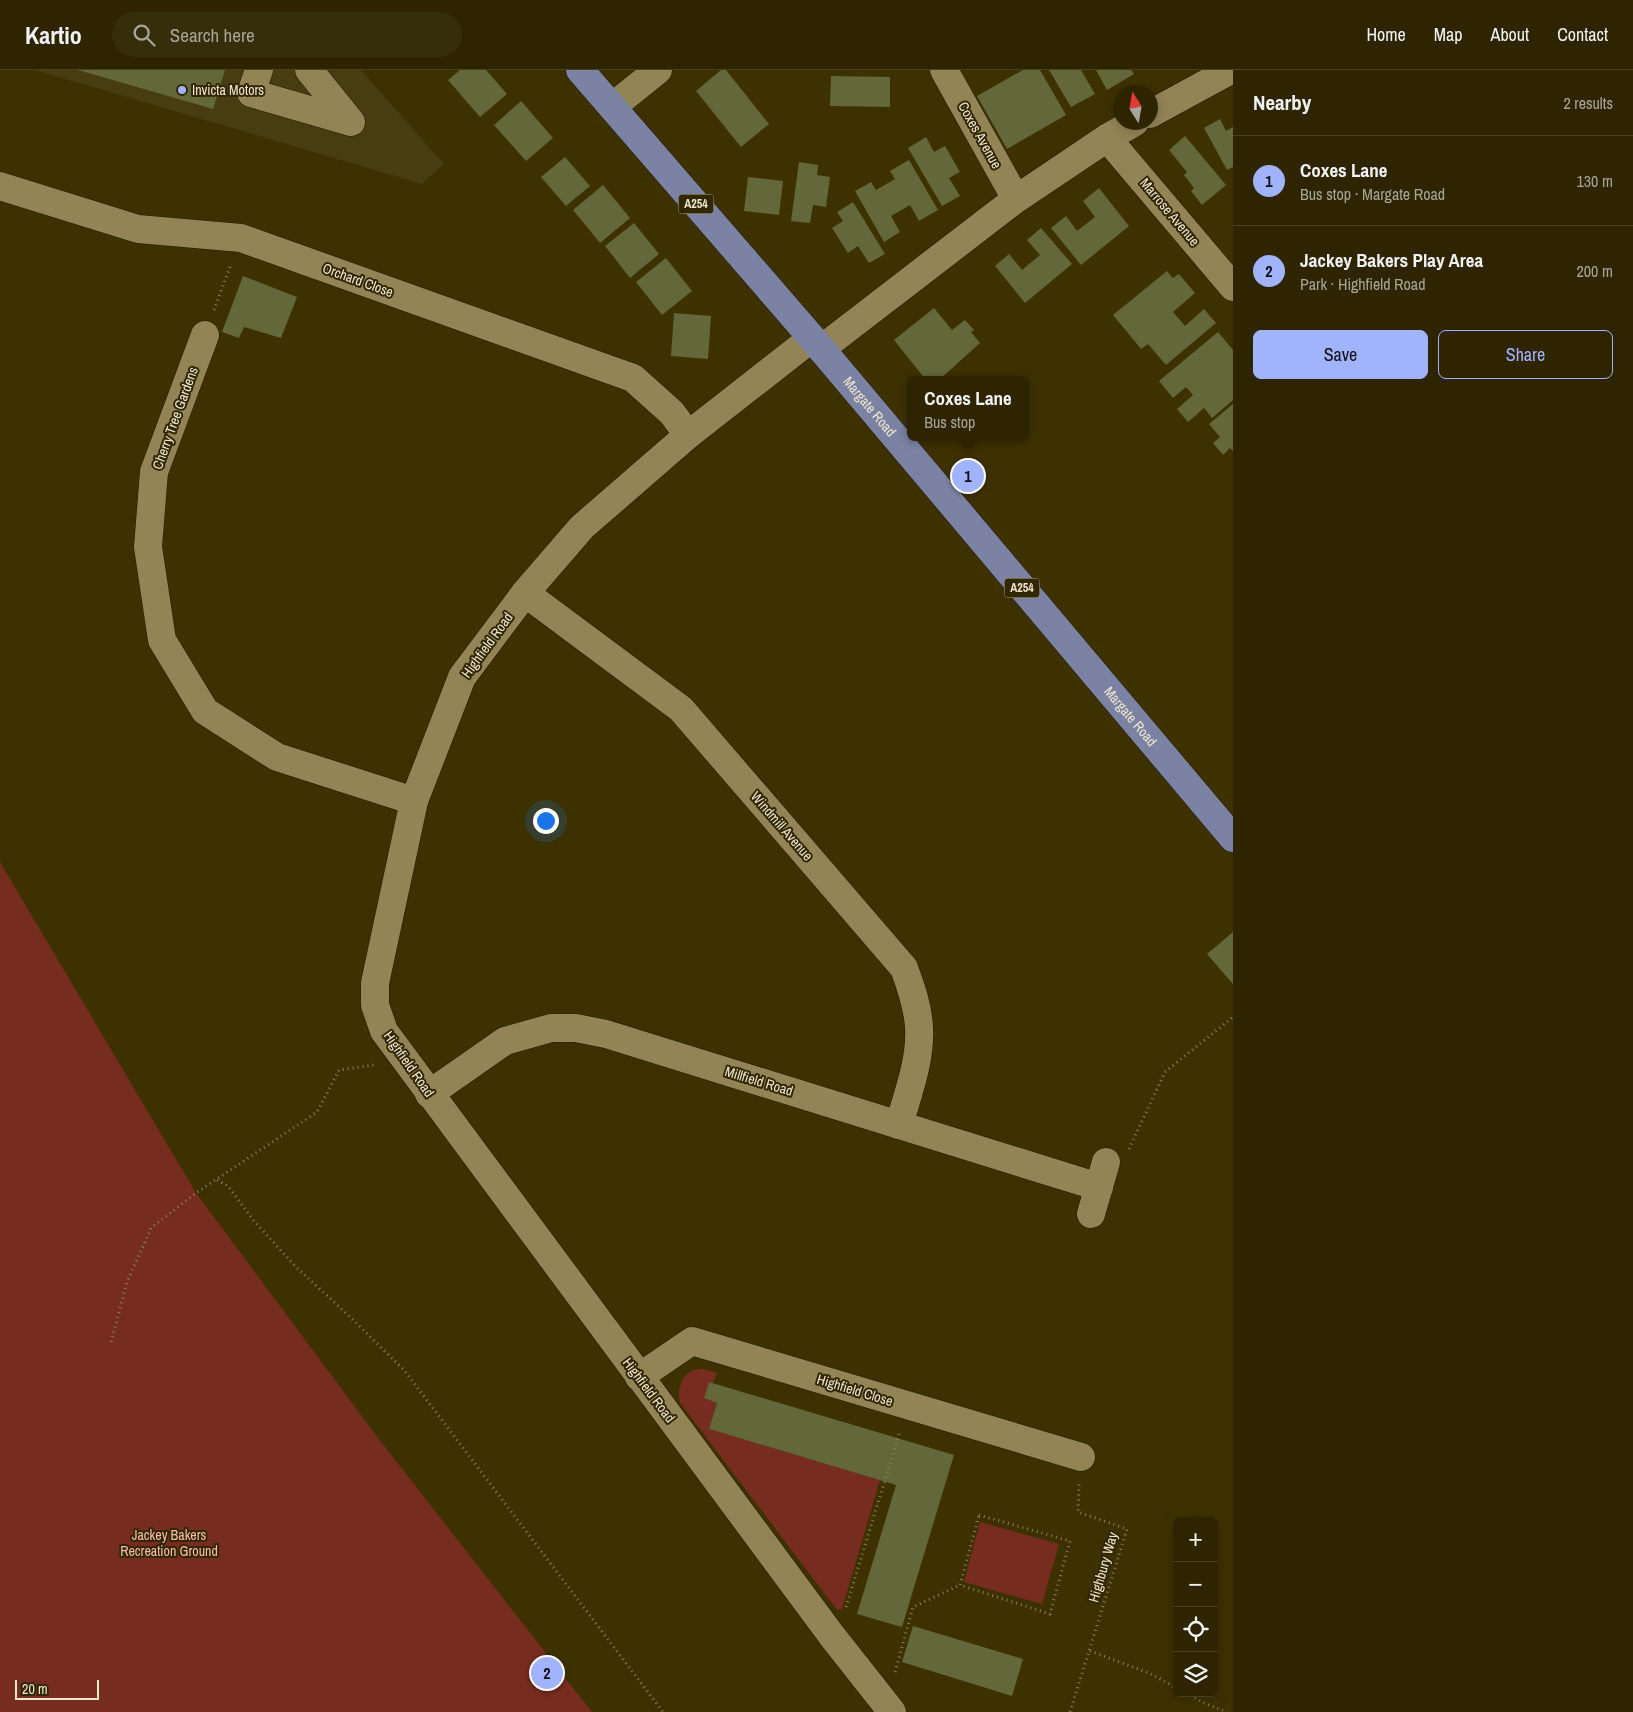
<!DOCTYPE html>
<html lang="en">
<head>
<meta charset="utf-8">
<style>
  body { margin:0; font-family:"Archivo Narrow",sans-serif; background:#362d0a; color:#f1f3f6 }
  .controls { position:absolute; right:15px; bottom:15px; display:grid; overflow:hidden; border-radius:8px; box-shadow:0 2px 12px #0003 }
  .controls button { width:45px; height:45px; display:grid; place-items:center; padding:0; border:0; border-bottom:1px solid #494222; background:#2e2500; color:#f1f3f6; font:25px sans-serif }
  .compass { position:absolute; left:1113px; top:15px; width:45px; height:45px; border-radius:50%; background:#2e2500; box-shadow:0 2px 12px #0003; rotate:349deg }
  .scale { position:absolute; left:15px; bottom:12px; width:84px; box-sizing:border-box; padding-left:5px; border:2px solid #eee6cd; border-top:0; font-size:14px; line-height:18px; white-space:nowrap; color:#eee6cd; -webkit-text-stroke:4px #322703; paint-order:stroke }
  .you { position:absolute; left:545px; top:750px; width:18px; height:18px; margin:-12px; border:4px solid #fff; border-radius:50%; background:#1a73e8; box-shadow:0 0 0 8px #1a73e833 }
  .badge { display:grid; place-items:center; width:32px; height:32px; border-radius:50%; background:#a1b3fd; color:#111; font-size:16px; font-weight:700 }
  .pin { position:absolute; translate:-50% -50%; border:2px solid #fff; box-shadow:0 1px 5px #0006 }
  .popup { position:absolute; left:907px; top:306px; width:122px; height:65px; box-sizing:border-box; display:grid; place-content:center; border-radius:8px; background:#2e2500; filter:drop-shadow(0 1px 4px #0005); font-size:16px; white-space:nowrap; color:#a7a599 }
  .popup b { font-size:19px; color:#f1f3f6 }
  .popup::after { content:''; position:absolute; left:50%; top:100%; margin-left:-10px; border:10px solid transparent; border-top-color:#2e2500 }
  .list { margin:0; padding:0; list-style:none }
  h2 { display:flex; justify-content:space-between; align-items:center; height:65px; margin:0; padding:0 20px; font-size:21px }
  h2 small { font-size:16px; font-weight:400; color:#a7a599 }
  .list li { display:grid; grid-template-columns:32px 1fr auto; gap:15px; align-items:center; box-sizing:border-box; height:90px; padding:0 20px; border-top:1px solid #494222 }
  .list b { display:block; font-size:19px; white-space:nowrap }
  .list p { margin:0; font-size:16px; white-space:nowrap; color:#a7a599 }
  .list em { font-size:16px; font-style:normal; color:#a7a599 }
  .actions { display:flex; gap:10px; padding:15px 20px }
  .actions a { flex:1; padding:11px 0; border:1px solid #a1b3fd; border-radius:8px; text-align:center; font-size:18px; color:#a1b3fd }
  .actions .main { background:#a1b3fd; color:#111 }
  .icon { flex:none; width:28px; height:28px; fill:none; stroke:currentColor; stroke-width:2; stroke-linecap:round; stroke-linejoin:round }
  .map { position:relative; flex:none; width:1233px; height:1642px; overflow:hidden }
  header { display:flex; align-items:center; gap:30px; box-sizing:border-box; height:70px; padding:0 25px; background:#2e2500; border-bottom:1px solid #494222 }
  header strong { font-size:24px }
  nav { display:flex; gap:28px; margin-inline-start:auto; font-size:18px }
  .search { width:350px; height:45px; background:#362d0a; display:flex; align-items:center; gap:12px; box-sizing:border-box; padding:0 18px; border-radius:28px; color:#a7a599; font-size:19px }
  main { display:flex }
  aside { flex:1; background:#2e2500 }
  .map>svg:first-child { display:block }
  .built { fill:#483c11 }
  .green { fill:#762c1e }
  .building { fill:#636739 }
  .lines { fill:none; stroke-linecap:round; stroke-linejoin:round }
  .minor-casing { stroke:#211a02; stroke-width:29 }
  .major-casing { stroke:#211a02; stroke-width:29 }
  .path { stroke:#8a7f59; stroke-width:3; stroke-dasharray:1 4; stroke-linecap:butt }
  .minor { stroke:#928455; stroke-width:28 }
  .major { stroke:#7c82a4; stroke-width:28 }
  .poi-dot { fill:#a1b3fd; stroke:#322703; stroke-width:2 }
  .labels { text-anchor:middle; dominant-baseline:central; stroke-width:4; stroke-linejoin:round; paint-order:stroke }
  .shield { fill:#322703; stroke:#b6ad90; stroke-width:1 }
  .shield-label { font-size:12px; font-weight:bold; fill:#eee6cd }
  .poi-label { font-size:14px; fill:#eee6cd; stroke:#322703; text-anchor:start }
  .street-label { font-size:14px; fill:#eee6cd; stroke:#322703 }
  .park-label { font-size:14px; fill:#f9baac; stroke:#322703 }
</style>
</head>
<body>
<header>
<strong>Kartio</strong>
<div class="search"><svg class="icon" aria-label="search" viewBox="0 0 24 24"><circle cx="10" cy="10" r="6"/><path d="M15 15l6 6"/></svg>Search here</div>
<nav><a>Home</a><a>Map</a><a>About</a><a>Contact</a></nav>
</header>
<main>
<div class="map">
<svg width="1233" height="1642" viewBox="0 0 1233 1642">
  <rect width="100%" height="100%" fill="#3e3100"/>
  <polygon class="built" points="35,0 361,0 444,94 422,114"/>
  <g class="green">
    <polygon points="0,792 196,1123 378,1368 592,1642 0,1642"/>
    <path d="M704,1299L717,1303L713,1313H709L704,1328L717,1333L709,1359L880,1410L842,1539L837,1540L680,1333C677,1322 680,1306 692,1301C695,1299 701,1299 704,1299Z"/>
    <polygon points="980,1452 1059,1474 1042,1534 964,1512"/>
  </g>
  <g class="building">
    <polygon points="78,0 225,0 213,39"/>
    <polygon points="460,0 486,0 507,24 480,47 448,10"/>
    <polygon points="721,0 726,0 769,54 741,77 696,21"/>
    <polygon points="1023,0 1040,0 1066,45 1007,79 977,26"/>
    <polygon points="1049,0 1081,0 1095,24 1071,37"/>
    <polygon points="1096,0 1131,0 1134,4 1107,20"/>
    <polygon points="831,6 890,7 890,37 830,36"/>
    <polygon points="521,31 553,68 526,91 494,55"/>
    <polygon points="1220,49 1226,61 1233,57 1233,97 1227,100 1204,58"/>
    <polygon points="1185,66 1226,115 1202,135 1191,121 1194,118 1184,105 1187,102 1169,80"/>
    <polygon points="926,67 934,82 945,76 960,102 949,108 960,126 942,136 908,78"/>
    <polygon points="565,87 590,116 566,136 541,107"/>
    <polygon points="909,90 938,140 919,151 910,135 891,146 900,162 884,172 855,121 871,112 876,120 895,109 890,101"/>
    <polygon points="799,92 818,95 817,105 830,107 826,137 813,135 810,153 791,151"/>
    <polygon points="748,107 783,111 779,145 744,141"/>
    <polygon points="603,115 630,148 600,173 573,140"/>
    <polygon points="1099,118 1129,156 1081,195 1051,158 1066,146 1077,161 1095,147 1083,131"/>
    <polygon points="853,132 885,184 869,193 858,176 848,183 832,158 843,151 837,142"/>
    <polygon points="634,153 659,184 630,208 605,176"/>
    <polygon points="1041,158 1072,194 1025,233 995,196 1009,184 1022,200 1040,185 1027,170"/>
    <polygon points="666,188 692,221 662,245 636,212"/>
    <polygon points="1167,201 1173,208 1179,204 1195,223 1173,242 1185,256 1204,239 1216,253 1166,295 1148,274 1141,279 1113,245"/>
    <polygon points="243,206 297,227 281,268 244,257 239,268 222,262"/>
    <polygon points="934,238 952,260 965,250 974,260 971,262 980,273 939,310 926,310 894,270"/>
    <polygon points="674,243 711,246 708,289 671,286"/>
    <polygon points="1218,262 1233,280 1233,330 1212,348 1204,338 1188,352 1177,339 1193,325 1186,317 1173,328 1159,311"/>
    <polygon points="1233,334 1233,381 1230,378 1223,385 1213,373 1220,367 1209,354"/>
    <polygon points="1233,862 1233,914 1207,884"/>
    <polygon points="709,1312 954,1385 902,1557 857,1544 896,1415 709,1359 717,1333 704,1328"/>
    <polygon points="913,1556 1023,1589 1012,1626 902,1592"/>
  </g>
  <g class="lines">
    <g class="minor-casing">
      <g id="minor">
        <polyline points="259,0 251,23 351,52 309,0"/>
        <polyline points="944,0 1016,129"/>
        <polyline points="612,37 658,0"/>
        <polyline points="1150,44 1231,0"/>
        <polyline points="1107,68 1233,217"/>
        <polyline points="0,116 138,159 241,168 633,308 672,343 688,365"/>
        <polyline points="205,265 154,402 148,477 162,570 205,641 277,687 414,731"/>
        <polyline points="812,268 688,365 582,457 525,523 462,607 414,731 375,913 375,935 384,961 832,1566 892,1642"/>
        <polyline points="821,279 1016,129 1107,68 1135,52"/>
        <path d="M525,523L681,639L904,898C911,917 918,937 919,957C921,990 908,1023 899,1055"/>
        <polyline points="429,1024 505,971 551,958 576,958 606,964 1099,1117"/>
        <polyline points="1091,1144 1106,1092"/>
        <polyline points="639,1307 692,1271 1081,1387"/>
      </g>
    </g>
    <g class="major-casing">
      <g id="major">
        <path id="s1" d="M580,0L812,268L1233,768"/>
      </g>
    </g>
    <g class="path">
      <polyline points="214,240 231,194"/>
      <polyline points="1129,1079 1165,1002 1233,947"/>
      <polyline points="217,1110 228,1116 254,1151 295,1196 348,1245 404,1300 663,1642"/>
      <polyline points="111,1272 127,1212 151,1158 196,1123 317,1042 339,1000 374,995"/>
      <polygon points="979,1445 1070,1471 1050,1544 960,1515"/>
      <polyline points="846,1537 900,1361"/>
      <polyline points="1090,1581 1149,1603 1177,1618"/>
      <polyline points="895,1602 913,1537 960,1515"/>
      <polyline points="1186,1623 1206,1634 1227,1642"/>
      <polyline points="1070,1642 1127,1459 1078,1442 1079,1414"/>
    </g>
    <use href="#minor" class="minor"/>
    <use href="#major" class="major"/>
  </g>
  <circle class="poi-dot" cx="182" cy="20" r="5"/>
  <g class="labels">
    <g class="shield">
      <rect x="678.5" y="124.5" width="35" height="19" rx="4"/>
      <rect x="1004.5" y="508.5" width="35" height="19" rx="4"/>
    </g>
    <g class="shield-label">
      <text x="696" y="134">A254</text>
      <text x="1022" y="518">A254</text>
    </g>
    <g class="poi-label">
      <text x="192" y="20">Invicta Motors</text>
    </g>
    <g class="street-label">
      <text transform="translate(980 65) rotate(61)">Coxes Avenue</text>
      <text transform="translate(1170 142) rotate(50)">Marrose Avenue</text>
      <text transform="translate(358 210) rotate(20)">Orchard Close</text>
      <text stroke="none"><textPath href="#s1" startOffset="444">Margate Road</textPath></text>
      <text transform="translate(175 348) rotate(-70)">Cherry Tree Gardens</text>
      <text transform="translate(487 575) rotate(-54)">Highfield Road</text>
      <text stroke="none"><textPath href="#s1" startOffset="849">Margate Road</textPath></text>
      <text transform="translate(782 756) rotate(49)">Windmill Avenue</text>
      <text transform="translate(409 994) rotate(55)">Highfield Road</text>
      <text transform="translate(759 1011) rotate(17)">Millfield Road</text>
      <text transform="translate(649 1320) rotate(53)">Highfield Road</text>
      <text transform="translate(855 1320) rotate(17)">Highfield Close</text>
      <text transform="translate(1103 1497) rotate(-74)">Highbury Way</text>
    </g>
    <g class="park-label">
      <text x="169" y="1465">Jackey Bakers<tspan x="169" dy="16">Recreation Ground</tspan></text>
    </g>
  </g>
</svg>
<div class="controls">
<button>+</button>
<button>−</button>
<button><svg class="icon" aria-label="locate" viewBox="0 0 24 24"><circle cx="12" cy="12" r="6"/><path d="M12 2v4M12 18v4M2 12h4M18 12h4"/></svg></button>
<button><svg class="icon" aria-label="layers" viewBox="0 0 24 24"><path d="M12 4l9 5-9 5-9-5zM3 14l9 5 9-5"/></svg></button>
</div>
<svg class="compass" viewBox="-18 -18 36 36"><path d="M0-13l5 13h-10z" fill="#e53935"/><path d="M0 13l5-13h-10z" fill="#a7a599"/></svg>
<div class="scale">20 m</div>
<div class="you"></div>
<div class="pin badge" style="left:968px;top:406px">1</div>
<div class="popup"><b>Coxes Lane</b>Bus stop</div>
<div class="pin badge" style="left:547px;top:1603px">2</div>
</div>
<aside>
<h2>Nearby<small>2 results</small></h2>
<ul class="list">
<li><span class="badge">1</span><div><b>Coxes Lane</b><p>Bus stop · Margate Road</p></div><em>130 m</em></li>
<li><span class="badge">2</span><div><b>Jackey Bakers Play Area</b><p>Park · Highfield Road</p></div><em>200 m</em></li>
</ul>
<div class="actions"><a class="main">Save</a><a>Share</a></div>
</aside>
</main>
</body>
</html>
